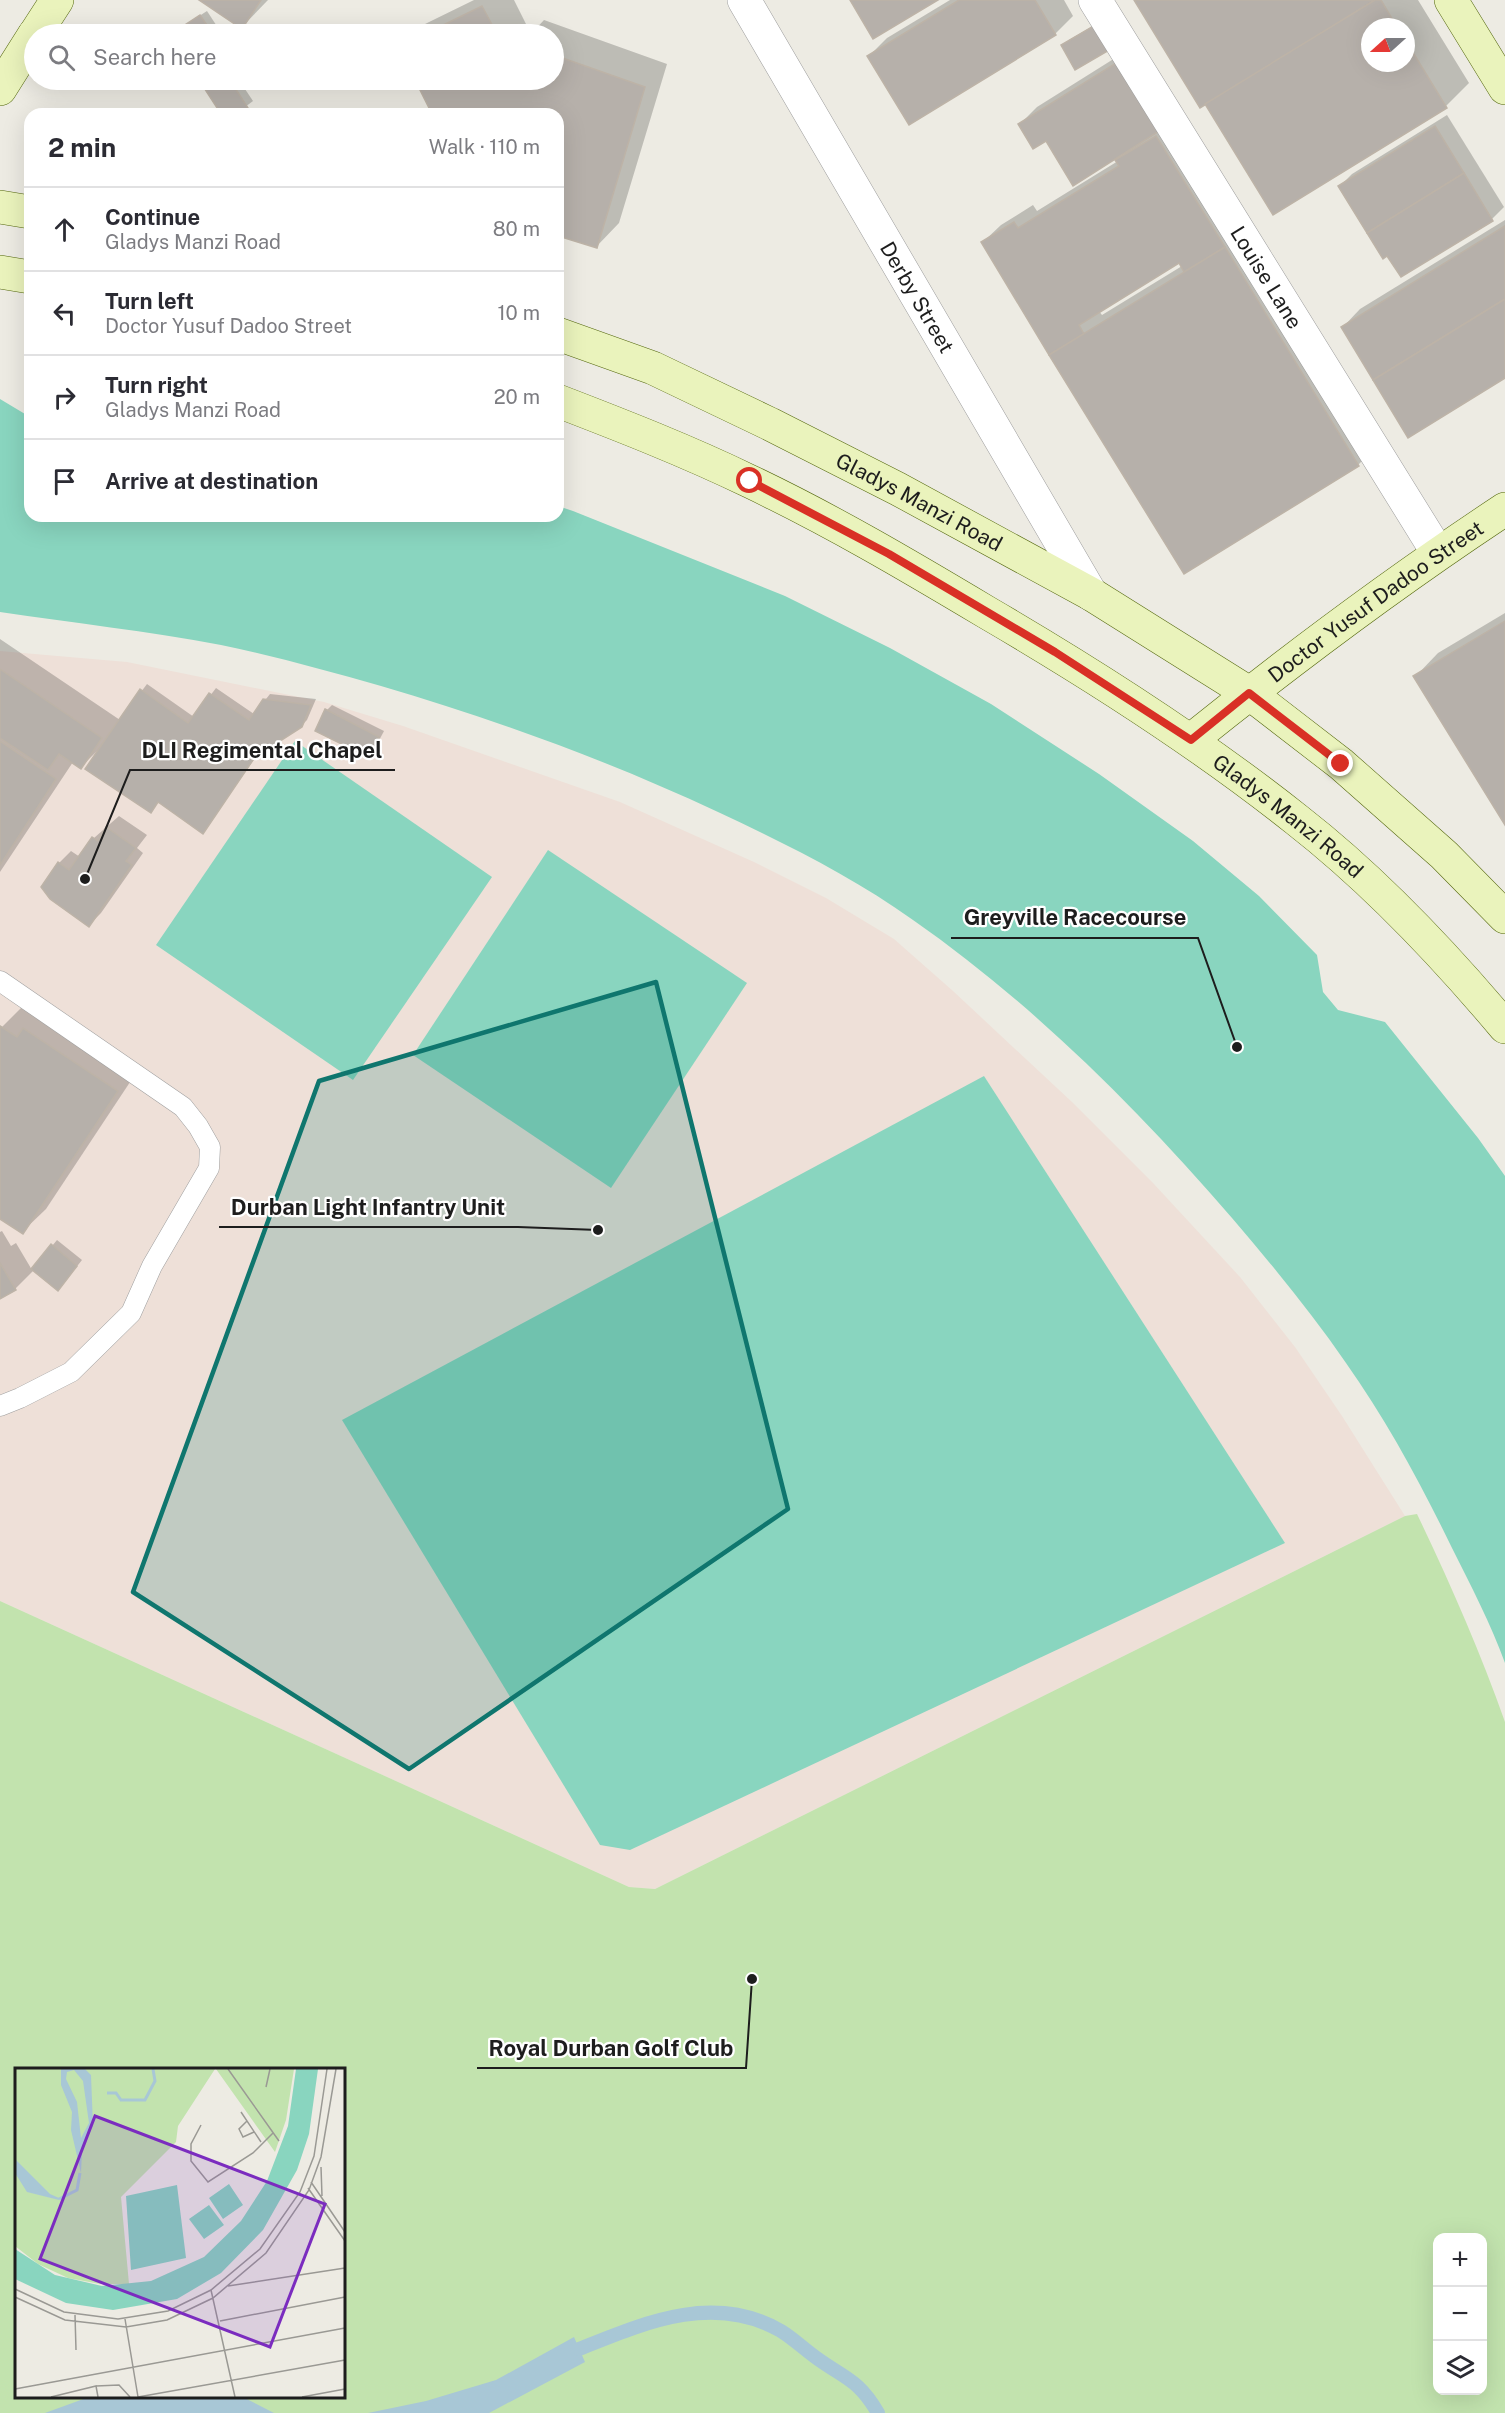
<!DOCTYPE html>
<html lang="en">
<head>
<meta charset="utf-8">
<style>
  body { margin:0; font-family:"Public Sans",sans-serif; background:#f7f7f7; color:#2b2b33 }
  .controls { position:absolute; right:18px; bottom:18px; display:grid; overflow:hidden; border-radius:12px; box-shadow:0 6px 24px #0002 }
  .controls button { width:54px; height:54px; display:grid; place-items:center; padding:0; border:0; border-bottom:2px solid #e1e1e2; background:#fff; color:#2b2b33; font:30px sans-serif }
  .compass { position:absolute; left:1361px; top:18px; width:54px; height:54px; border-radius:50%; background:#fff; box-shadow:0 6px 24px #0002; rotate:249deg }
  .stop { position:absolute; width:18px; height:18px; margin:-14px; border:4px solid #d93025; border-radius:50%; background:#fff }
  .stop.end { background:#d93025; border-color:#fff; box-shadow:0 2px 6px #0008 }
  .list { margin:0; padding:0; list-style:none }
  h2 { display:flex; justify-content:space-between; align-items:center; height:78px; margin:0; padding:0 24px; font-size:26px }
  h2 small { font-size:20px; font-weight:400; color:#7c7c81 }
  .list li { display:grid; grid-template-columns:39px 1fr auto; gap:18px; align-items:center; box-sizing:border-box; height:84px; padding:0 24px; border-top:2px solid #e1e1e2 }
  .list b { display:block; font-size:22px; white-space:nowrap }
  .list p { margin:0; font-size:20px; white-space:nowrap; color:#7c7c81 }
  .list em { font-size:20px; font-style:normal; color:#7c7c81 }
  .icon { flex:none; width:33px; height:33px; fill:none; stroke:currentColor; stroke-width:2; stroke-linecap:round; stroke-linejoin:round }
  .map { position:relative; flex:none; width:1505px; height:2413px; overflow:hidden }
  .search { position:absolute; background:#fff; box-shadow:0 6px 24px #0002; left:24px; top:24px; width:540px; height:66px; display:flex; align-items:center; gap:15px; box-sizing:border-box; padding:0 21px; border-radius:33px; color:#7c7c81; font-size:22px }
  .panel { position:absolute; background:#fff; box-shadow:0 6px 24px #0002; left:24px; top:108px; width:540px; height:414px; border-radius:18px }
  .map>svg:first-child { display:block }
  .military { fill:#eee0d8 }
  .grass { fill:#c2e3ae; fill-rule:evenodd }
  .pitch { fill:#89d5bf }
  .water { fill:#a8c7d6 }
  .shadow { fill:#0003; fill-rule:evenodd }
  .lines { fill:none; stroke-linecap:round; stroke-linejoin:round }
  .stream { stroke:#a8c7d6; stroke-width:14 }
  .building { fill:#b6b0aa; stroke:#bdb3a7; stroke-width:1.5 }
  .lane-casing { stroke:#9e9e9e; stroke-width:21 }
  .street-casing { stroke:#9e9e9e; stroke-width:34 }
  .secondary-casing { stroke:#55680f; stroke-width:34 }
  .lane { stroke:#fff; stroke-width:20 }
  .street { stroke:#fff; stroke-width:33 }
  .secondary { stroke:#eaf3bc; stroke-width:33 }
  .route { stroke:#d93025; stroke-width:8 }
  .marked { fill:#0f766e; fill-opacity:0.2; stroke:#0f766e; stroke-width:4.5; stroke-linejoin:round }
  .labels { text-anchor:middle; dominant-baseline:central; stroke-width:4.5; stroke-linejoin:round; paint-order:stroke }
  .street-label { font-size:21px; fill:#1d1d1d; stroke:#fff }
  .inset-river { fill:none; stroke:#a8c7d6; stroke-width:3 }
  .inset-road { fill:none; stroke:#9a9994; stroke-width:1.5 }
  .view { fill:#7b2cbf; fill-opacity:0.15; stroke:#7b2cbf; stroke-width:3 }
  .inset-edge { fill:none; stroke:#1d1d1d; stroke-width:3 }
  .leader { fill:none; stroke:#1d1d1d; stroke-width:2 }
  .callout-dot { fill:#1d1d1d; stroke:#fff; stroke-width:2 }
  .callout-label { font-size:22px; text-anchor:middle; font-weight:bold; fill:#1d1d1d; stroke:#fff; stroke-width:4.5; stroke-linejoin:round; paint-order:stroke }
</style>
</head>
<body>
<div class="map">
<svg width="1505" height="2413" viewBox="0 0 1505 2413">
  <rect width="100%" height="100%" fill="#edebe3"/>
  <polygon class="military" points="0,651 127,662 324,702 403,726 620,802 754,862 826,898 894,939 953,991 1072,1102 1153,1183 1240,1277 1295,1347 1342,1416 1405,1516 655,1889 629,1887 0,1601"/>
  <path class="grass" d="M1417,1514C1450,1583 1480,1651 1505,1722V2413H0V1601L629,1887L655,1889L1405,1516ZM16,2070H344V2396H16ZM1438,2238H1482V2390H1438Z"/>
  <g class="pitch">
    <path d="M0,399L30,417V516H558V506L573,511L785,596L890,648L991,704L1099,774L1193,841L1259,896L1317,955L1323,992L1338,1010L1385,1022L1478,1138L1505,1176V1663C1491,1624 1471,1586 1452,1548C1421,1484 1387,1421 1346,1363C1311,1312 1272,1265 1232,1218C1137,1108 1032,1003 913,920C853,877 784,843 718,812C609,761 497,720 381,686C328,671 275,656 221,645C148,631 73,623 0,612Z"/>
    <polygon points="295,741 492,877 353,1080 156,945"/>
    <polygon points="548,850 747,983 611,1188 413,1055"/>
    <polygon points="984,1076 1285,1543 630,1850 600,1845 342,1420"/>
  </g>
  <g class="water">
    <polygon points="574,2337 585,2362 489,2413 368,2413 426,2401 496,2380"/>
    <polygon points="89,2397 243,2397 274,2413 45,2413"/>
  </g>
  <g class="shadow">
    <polygon points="202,0 268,0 242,27"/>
    <polygon points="474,0 514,0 531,34 544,20 667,64 619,223 596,247 558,235 558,114 433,114 417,80 554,80 554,34 415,34 425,24"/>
    <polygon points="950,0 1064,0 1073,16 1055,34 909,123 869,56 887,38"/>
    <path d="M1136,0H1418L1469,83L1446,106L1273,212L1206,102ZM1370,27H1406V63H1370Z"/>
    <polygon points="207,11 222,34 172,34 176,31"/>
    <polygon points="1103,20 1116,42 1063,46 1069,40"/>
    <path d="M1139,43L1381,442L1358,465L1185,572L983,242L1001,225L1033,205L1037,211L1118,161L1126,152L1046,139L1020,124L1037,107ZM1179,261L1182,266L1102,315L1099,311Z"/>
    <polygon points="201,80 239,80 253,101 236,114 223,114"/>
    <polygon points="1447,115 1504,207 1492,219 1340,186 1352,174"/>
    <polygon points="1505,220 1505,376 1343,327 1360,309"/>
    <polygon points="1505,613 1505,822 1415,677 1438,653"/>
    <polygon points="0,639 120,720 147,684 194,717 216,688 254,714 270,694 316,699 307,720 301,726 258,754 203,832 159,801 151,811 98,750 81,767 73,762 0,872"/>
    <polygon points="332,705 384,731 374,750 368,755 327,710"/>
    <polygon points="119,816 147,835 137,848 143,853 101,913 89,925 59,863 71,851 80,857 94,838"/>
    <polygon points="25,1004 140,1067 46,1209 22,1232 0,1217 0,1029"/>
    <polygon points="2,1231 11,1246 16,1243 32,1270 57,1240 82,1260 63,1284 34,1270 15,1289 0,1298 0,1232"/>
  </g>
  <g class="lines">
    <path class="stream" d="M579,2349C644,2323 714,2292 781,2331C794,2339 805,2350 818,2359C846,2379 859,2380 878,2413"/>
  </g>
  <g class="building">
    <polygon points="199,0 261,0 242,29"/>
    <polygon points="850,0 938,0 873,39"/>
    <polygon points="959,0 1035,0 1056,35 909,125 867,56"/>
    <polygon points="1134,0 1375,0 1200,108"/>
    <polygon points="1375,0 1381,0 1397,27 1370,27 1370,63 1406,63 1406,41 1447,108 1273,215 1205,104"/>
    <polygon points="482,6 497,34 425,34"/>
    <polygon points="200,15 213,34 171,34"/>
    <polygon points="1097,24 1111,49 1075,70 1061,45"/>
    <polygon points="554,55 645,87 597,248 558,236 558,114 432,114 415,80 554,80"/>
    <polygon points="1121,60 1164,128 1073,186 1046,141 1033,149 1018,124"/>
    <polygon points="199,80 230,80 248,108 239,114 221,114"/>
    <polygon points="1435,126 1464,173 1367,233 1338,186"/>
    <polygon points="1156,136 1225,247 1184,272 1179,263 1079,325 1084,334 1049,355 981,242 1014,222 1018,228 1119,166 1115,160"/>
    <polygon points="1464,173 1493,221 1401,277 1387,256 1383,259 1367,233"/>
    <polygon points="1505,226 1505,299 1373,380 1341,327"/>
    <polygon points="1225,247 1359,466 1184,574 1049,355"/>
    <polygon points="1505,299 1505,378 1408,438 1373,380"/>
    <polygon points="1505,621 1505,825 1413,676"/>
    <polygon points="0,669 102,738 81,769 59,754 48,770 0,738"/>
    <polygon points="140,689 188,723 209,693 249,720 263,699 311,705 302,727 255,757 203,834 158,802 151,813 85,769"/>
    <polygon points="325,709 379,737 368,757 315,731"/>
    <polygon points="0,741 56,779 0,865"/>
    <polygon points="106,827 136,848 126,861 132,865 89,927 50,899 41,887 58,862 69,870 92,837 98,841"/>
    <polygon points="0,1026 17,1037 23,1028 118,1091 23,1234 0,1219"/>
    <polygon points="51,1244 77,1266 58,1291 31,1269"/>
    <polygon points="0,1263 16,1290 0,1299"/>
  </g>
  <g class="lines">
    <g class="lane-casing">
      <polyline id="lane" points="0,981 183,1107 198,1126 210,1147 209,1168 152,1266 131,1313 71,1372 20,1398 0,1406"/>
    </g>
    <g class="street-casing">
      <g id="street">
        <path id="s1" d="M744,0L1091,594"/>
        <path id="s2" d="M1095,0L1438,553"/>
      </g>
    </g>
    <g class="secondary-casing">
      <g id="secondary">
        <polyline points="1451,0 1505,88"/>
        <polyline points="35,34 57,0"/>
        <polyline points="0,89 34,35"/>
        <polyline points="0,207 30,212"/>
        <polyline points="0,272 30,277"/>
        <path id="s3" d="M558,334L653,368L770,424L898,489L1091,594L1249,693L1341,764L1444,855L1505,917"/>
        <path id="s4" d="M558,401C623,426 687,451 749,481C831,520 909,566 986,612C1094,675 1199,742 1297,820C1374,880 1442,952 1505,1027"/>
        <path id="s5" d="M1191,740C1293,658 1396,581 1505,509"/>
      </g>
    </g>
    <use href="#lane" class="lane"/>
    <use href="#street" class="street"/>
    <use href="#secondary" class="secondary"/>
  </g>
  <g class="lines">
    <polyline class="route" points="750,481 889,554 1055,652 1191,740 1249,693 1341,764"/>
  </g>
  <path class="marked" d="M656,982L788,1509L409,1769L133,1592L319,1081Z"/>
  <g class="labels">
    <g class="street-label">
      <text stroke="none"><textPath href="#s2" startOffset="326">Louise Lane</textPath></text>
      <text stroke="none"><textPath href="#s1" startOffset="344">Derby Street</textPath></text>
      <text stroke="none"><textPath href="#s3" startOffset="399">Gladys Manzi Road</textPath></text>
      <text stroke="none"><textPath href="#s5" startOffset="231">Doctor Yusuf Dadoo Street</textPath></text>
      <text stroke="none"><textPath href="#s4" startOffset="843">Gladys Manzi Road</textPath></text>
    </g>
  </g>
  <g transform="translate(15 2068)">
    <rect width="330" height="330" fill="#edebe3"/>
    <path d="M0,1H200L163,58L161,74L106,129L114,216H85L53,210L23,196L0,178ZM201,1H279L271,52L260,84Z" fill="#c2e3ae"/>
    <path d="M281,1H303L294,66L282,102L248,162L206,205L162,231L98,242L51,235L0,211V181L40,207L87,218L136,213L189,189L226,153L252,113L273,58ZM214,116L228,137L208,151L194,130ZM162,117L171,190L116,202L111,128ZM194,137L209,157L189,171L174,151Z" fill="#89d5bf"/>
    <path d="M46,1H70L76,7L78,58L67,82L66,105L56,62L57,44L46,17ZM59,2L68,13L74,55L66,70L62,34L51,11L52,4ZM0,91L35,126L44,130V132L12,124L0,105Z" fill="#a8c7d6" fill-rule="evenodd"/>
    <path class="inset-river" d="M92,25H101L106,32H130L140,13L138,1M44,131L62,122L65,105"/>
    <path class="inset-road" d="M213,1L264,73M251,19L255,1M226,44L246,74M232,53L224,61L228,69L239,64M186,57L176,76V93L193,114L238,85L258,65M306,99L307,128M296,114L330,164M293,120L330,173M213,218L330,200M0,221L49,244L103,251L153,243L196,222L245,181L285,124L299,88L312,1M196,222L220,329M0,229L50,252L111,259L152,252L198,230L251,185L294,122L306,89L321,1M60,247L61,282M110,251L123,329M205,253L330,229M81,318L104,317L115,329M0,321L330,260M36,329L81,318L83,329M123,329L330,292M287,329L330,321"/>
    <path class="view" d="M80,48L310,136L255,279L25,191Z"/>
    <rect width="330" height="330" class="inset-edge"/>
  </g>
  <path class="leader" d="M85 879L130 770H395M1237 1047L1198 938H951M598 1230L518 1227H219M752 1979L746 2068H477"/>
  <g class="callout-dot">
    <circle cx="85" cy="879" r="6"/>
    <circle cx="1237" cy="1047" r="6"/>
    <circle cx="598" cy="1230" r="6"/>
    <circle cx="752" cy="1979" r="6"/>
  </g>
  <g class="callout-label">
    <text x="262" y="758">DLI Regimental Chapel</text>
    <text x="1075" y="925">Greyville Racecourse</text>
    <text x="368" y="1215">Durban Light Infantry Unit</text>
    <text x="611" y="2056">Royal Durban Golf Club</text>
  </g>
</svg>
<div class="controls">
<button>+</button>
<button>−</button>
<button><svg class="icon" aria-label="layers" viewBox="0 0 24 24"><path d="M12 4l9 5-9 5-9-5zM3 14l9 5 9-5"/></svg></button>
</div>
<svg class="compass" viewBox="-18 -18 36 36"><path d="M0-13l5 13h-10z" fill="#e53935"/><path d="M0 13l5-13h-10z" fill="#7c7c81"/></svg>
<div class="stop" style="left:750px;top:481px"></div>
<div class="stop end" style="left:1341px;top:764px"></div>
<div class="search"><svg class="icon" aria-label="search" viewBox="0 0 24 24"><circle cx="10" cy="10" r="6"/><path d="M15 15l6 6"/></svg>Search here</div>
<section class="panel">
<h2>2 min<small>Walk · 110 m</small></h2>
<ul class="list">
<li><svg class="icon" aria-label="ahead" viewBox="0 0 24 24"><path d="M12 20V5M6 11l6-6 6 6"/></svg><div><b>Continue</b><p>Gladys Manzi Road</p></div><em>80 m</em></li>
<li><svg class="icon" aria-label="left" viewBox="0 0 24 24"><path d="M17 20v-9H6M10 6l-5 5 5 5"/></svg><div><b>Turn left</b><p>Doctor Yusuf Dadoo Street</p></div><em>10 m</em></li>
<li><svg class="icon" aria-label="right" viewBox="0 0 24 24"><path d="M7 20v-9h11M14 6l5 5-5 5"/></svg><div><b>Turn right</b><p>Gladys Manzi Road</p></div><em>20 m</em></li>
<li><svg class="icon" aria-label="arrive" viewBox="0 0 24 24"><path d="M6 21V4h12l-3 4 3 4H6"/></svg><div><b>Arrive at destination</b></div></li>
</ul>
</section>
</div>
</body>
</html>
